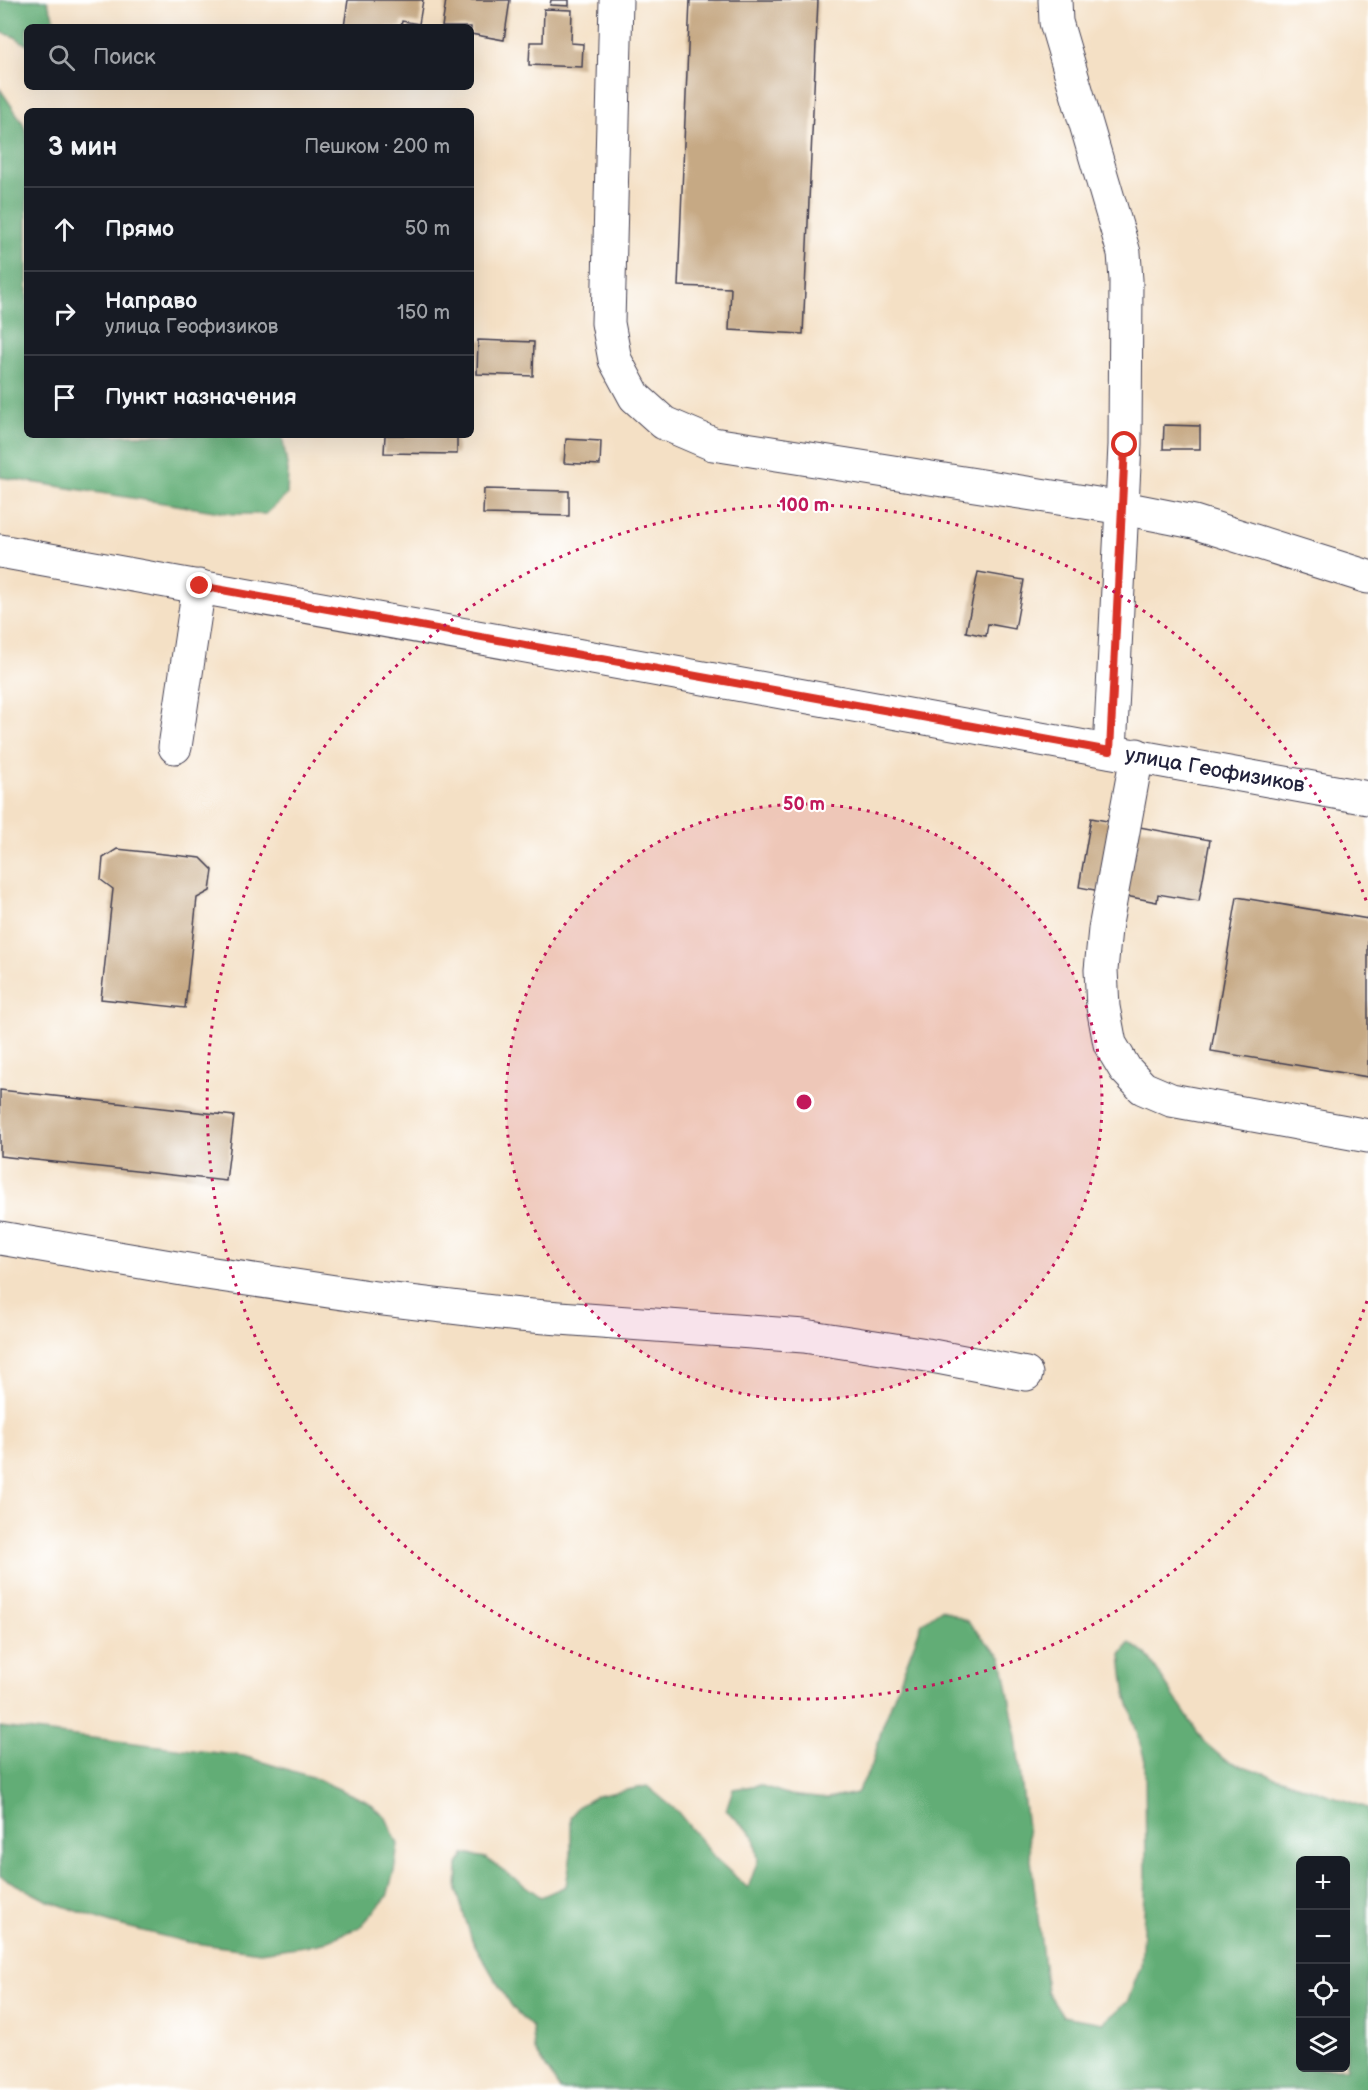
<!DOCTYPE html>
<html lang="ru">
<head>
<meta charset="utf-8">
<style>
  body { margin:0; font-family:"Balsamiq Sans",sans-serif; background:#242831; color:#f1f3f6 }
  .controls { position:absolute; right:18px; bottom:18px; display:grid; overflow:hidden; border-radius:9px; box-shadow:0 6px 24px #0002 }
  .controls button { width:54px; height:54px; display:grid; place-items:center; padding:0; border:0; border-bottom:2px solid #363941; background:#171b24; color:#f1f3f6; font:30px sans-serif }
  .stop { position:absolute; width:18px; height:18px; margin:-14px; border:4px solid #d93025; border-radius:50%; background:#fff }
  .stop.end { background:#d93025; border-color:#fff; box-shadow:0 2px 6px #0008 }
  .list { margin:0; padding:0; list-style:none }
  h2 { display:flex; justify-content:space-between; align-items:center; height:78px; margin:0; padding:0 24px; font-size:26px }
  h2 small { font-size:20px; font-weight:400; color:#9ea1a6 }
  .list li { display:grid; grid-template-columns:39px 1fr auto; gap:18px; align-items:center; box-sizing:border-box; height:84px; padding:0 24px; border-top:2px solid #363941 }
  .list b { display:block; font-size:22px; white-space:nowrap }
  .list p { margin:0; font-size:20px; white-space:nowrap; color:#9ea1a6 }
  .list em { font-size:20px; font-style:normal; color:#9ea1a6 }
  .icon { flex:none; width:33px; height:33px; fill:none; stroke:currentColor; stroke-width:2; stroke-linecap:round; stroke-linejoin:round }
  .map { position:relative; flex:none; width:1368px; height:2090px; overflow:hidden }
  .search { position:absolute; background:#171b24; box-shadow:0 6px 24px #0002; left:24px; top:24px; width:450px; height:66px; display:flex; align-items:center; gap:15px; box-sizing:border-box; padding:0 21px; border-radius:9px; color:#9ea1a6; font-size:22px }
  .panel { position:absolute; background:#171b24; box-shadow:0 6px 24px #0002; left:24px; top:108px; width:450px; height:330px; border-radius:9px }
  .map>svg:first-child { display:block }
  .forest { fill:#62ad76; stroke:#426858; stroke-width:1.5; fill-rule:evenodd }
  .building { fill:#c6a984 }
  .lines { fill:none; stroke-linecap:round; stroke-linejoin:round }
  .minor-casing { stroke:#423e50; stroke-width:35 }
  .minor { stroke:#fff; stroke-width:33 }
  .route { stroke:#d93025; stroke-width:8 }
  .ring { fill:none; stroke:#c2185b; stroke-width:3; stroke-dasharray:3 6 }
  .labels { text-anchor:middle; dominant-baseline:central; stroke-width:4.5; stroke-linejoin:round; paint-order:stroke }
  .street-label { font-size:21px; fill:#22223b; stroke:#fff }
  .centre { fill:#c2185b; stroke:#fff; stroke-width:3 }
  .ring-label { font-size:18px; text-anchor:middle; font-weight:bold; fill:#c2185b; stroke:#fff; stroke-width:4.5; stroke-linejoin:round; paint-order:stroke }
</style>
</head>
<body>
<div class="map">
<svg width="1368" height="2090" viewBox="0 0 1368 2090">
  <rect width="100%" height="100%" fill="#fff"/>
  <filter id="ink" filterUnits="userSpaceOnUse"><feTurbulence type="fractalNoise" baseFrequency=".0167" numOctaves="2"/><feDisplacementMap in="SourceGraphic" scale="12" xChannelSelector="R" yChannelSelector="G"/><feConvolveMatrix kernelMatrix="1 2 1 2 8 2 1 2 1" color-interpolation-filters="sRGB"/></filter>
  <filter id="wash" filterUnits="userSpaceOnUse"><feTurbulence type="fractalNoise" baseFrequency=".008" numOctaves="4" result="noise"/><feDisplacementMap in="SourceGraphic" scale="24" xChannelSelector="R" yChannelSelector="G"/><feGaussianBlur stdDeviation="1.35" result="paint"/><feColorMatrix in="noise" values="0 0 0 0 0 0 0 0 0 0 0 0 0 0 0 0 0 1.4 0 .05"/><feComposite in="paint" operator="in"/></filter>
  <g filter="url(#wash)">
    <rect width="100%" height="100%" fill="#f4e0c5"/>
    <g class="forest">
      <polygon points="0,0 47,0 57,27 27,27 27,45 15,37 0,32"/>
      <polygon points="0,89 23,123 27,135 27,435 282,435 288,471 287,495 266,514 233,514 0,477"/>
      <path d="M941,1609L967,1621L1002,1658L1015,1729L1047,1991L1063,2016L1103,2023L1127,2002L1141,1966L1146,1876L1145,1761L1125,1690L1121,1655L1129,1643L1146,1654L1204,1742L1225,1760L1368,1808V2090H560L535,2050L532,2027L510,2005L472,1940L457,1892L458,1864L465,1854L486,1858L541,1897L566,1886L571,1854V1817L577,1807L597,1796L647,1786L677,1811L715,1858L748,1888L758,1860L754,1836L726,1810L733,1789L759,1785L790,1795L827,1799L857,1793L872,1765L882,1728L922,1623ZM1346,1860V2068H1300V1860Z"/>
      <polygon points="0,1727 243,1756 312,1777 368,1802 386,1818 398,1844 394,1871 387,1897 360,1927 319,1944 260,1952 187,1942 111,1923 46,1900 0,1876"/>
    </g>
    <g id="blocks">
      <g class="building">
        <polygon points="348,0 423,0 419,24 402,21 401,27 344,27"/>
        <polygon points="446,0 510,0 504,40 471,34 471,27 442,27"/>
        <polygon points="551,0 569,0 569,6 550,5"/>
        <polygon points="690,0 818,0 803,334 729,330 731,288 678,286"/>
        <polygon points="544,9 572,10 571,43 583,44 582,67 529,65 530,42 543,42"/>
        <polygon points="478,340 534,342 533,376 477,374"/>
        <polygon points="1164,425 1200,426 1200,449 1163,449"/>
        <polygon points="385,435 457,435 457,454 384,453"/>
        <polygon points="566,439 601,441 600,465 564,463"/>
        <polygon points="484,489 569,491 569,516 483,514"/>
        <polygon points="978,572 1024,580 1015,629 988,624 986,636 966,632"/>
        <polygon points="1091,818 1210,840 1199,901 1158,894 1157,902 1079,887"/>
        <polygon points="117,849 201,858 213,870 210,891 197,898 185,1008 101,999 113,889 101,880 103,858"/>
        <polygon points="1237,897 1368,919 1368,1077 1211,1051"/>
        <polygon points="0,1090 234,1116 226,1181 0,1156"/>
      </g>
    </g>
  </g>
  <g filter="url(#ink)">
    <use href="#blocks" fill-opacity="0" stroke="#423e50" stroke-width="1.5"/>
    <g class="lines">
      <g class="minor-casing">
        <g id="minor">
          <polyline points="616,0 608,323 615,360 635,397 664,423 713,444 1123,508 1194,522 1368,577"/>
          <polyline points="1055,0 1056,22 1124,253 1126,280 1125,445 1110,751"/>
          <polyline points="0,551 1368,798"/>
          <polyline points="175,747 199,586"/>
          <polyline points="1137,755 1105,929 1101,970 1103,1007 1110,1044 1125,1069 1143,1088 1171,1100 1368,1136"/>
          <polyline points="0,1238 200,1272 376,1298 519,1315 804,1336 927,1355 1026,1374"/>
        </g>
      </g>
      <use href="#minor" class="minor"/>
    </g>
  </g>
  <g class="lines" filter="url(#ink)">
    <polyline class="route" points="200,586 1110,751 1125,445"/>
  </g>
  <circle cx="804" cy="1102" r="298" fill="#c2185b" fill-opacity=".12"/>
  <g class="ring">
    <circle cx="804" cy="1102" r="298"/>
    <path d="M1367 1301A597 597 0 1 1 1367 903"/>
  </g>
  <g class="labels">
    <g class="street-label">
      <text transform="translate(1215 770) rotate(10)">улица Геофизиков</text>
    </g>
  </g>
  <circle cx="804" cy="1102" r="9" class="centre"/>
  <g class="ring-label">
    <text x="804" y="511">100 m</text>
    <text x="804" y="810">50 m</text>
  </g>
</svg>
<div class="controls">
<button>+</button>
<button>−</button>
<button><svg class="icon" aria-label="locate" viewBox="0 0 24 24"><circle cx="12" cy="12" r="6"/><path d="M12 2v4M12 18v4M2 12h4M18 12h4"/></svg></button>
<button><svg class="icon" aria-label="layers" viewBox="0 0 24 24"><path d="M12 4l9 5-9 5-9-5zM3 14l9 5 9-5"/></svg></button>
</div>
<div class="stop" style="left:1125px;top:445px"></div>
<div class="stop end" style="left:200px;top:586px"></div>
<div class="search"><svg class="icon" aria-label="search" viewBox="0 0 24 24"><circle cx="10" cy="10" r="6"/><path d="M15 15l6 6"/></svg>Поиск</div>
<section class="panel">
<h2>3 мин<small>Пешком · 200 m</small></h2>
<ul class="list">
<li><svg class="icon" aria-label="ahead" viewBox="0 0 24 24"><path d="M12 20V5M6 11l6-6 6 6"/></svg><div><b>Прямо</b></div><em>50 m</em></li>
<li><svg class="icon" aria-label="right" viewBox="0 0 24 24"><path d="M7 20v-9h11M14 6l5 5-5 5"/></svg><div><b>Направо</b><p>улица Геофизиков</p></div><em>150 m</em></li>
<li><svg class="icon" aria-label="arrive" viewBox="0 0 24 24"><path d="M6 21V4h12l-3 4 3 4H6"/></svg><div><b>Пункт назначения</b></div></li>
</ul>
</section>
</div>
</body>
</html>
